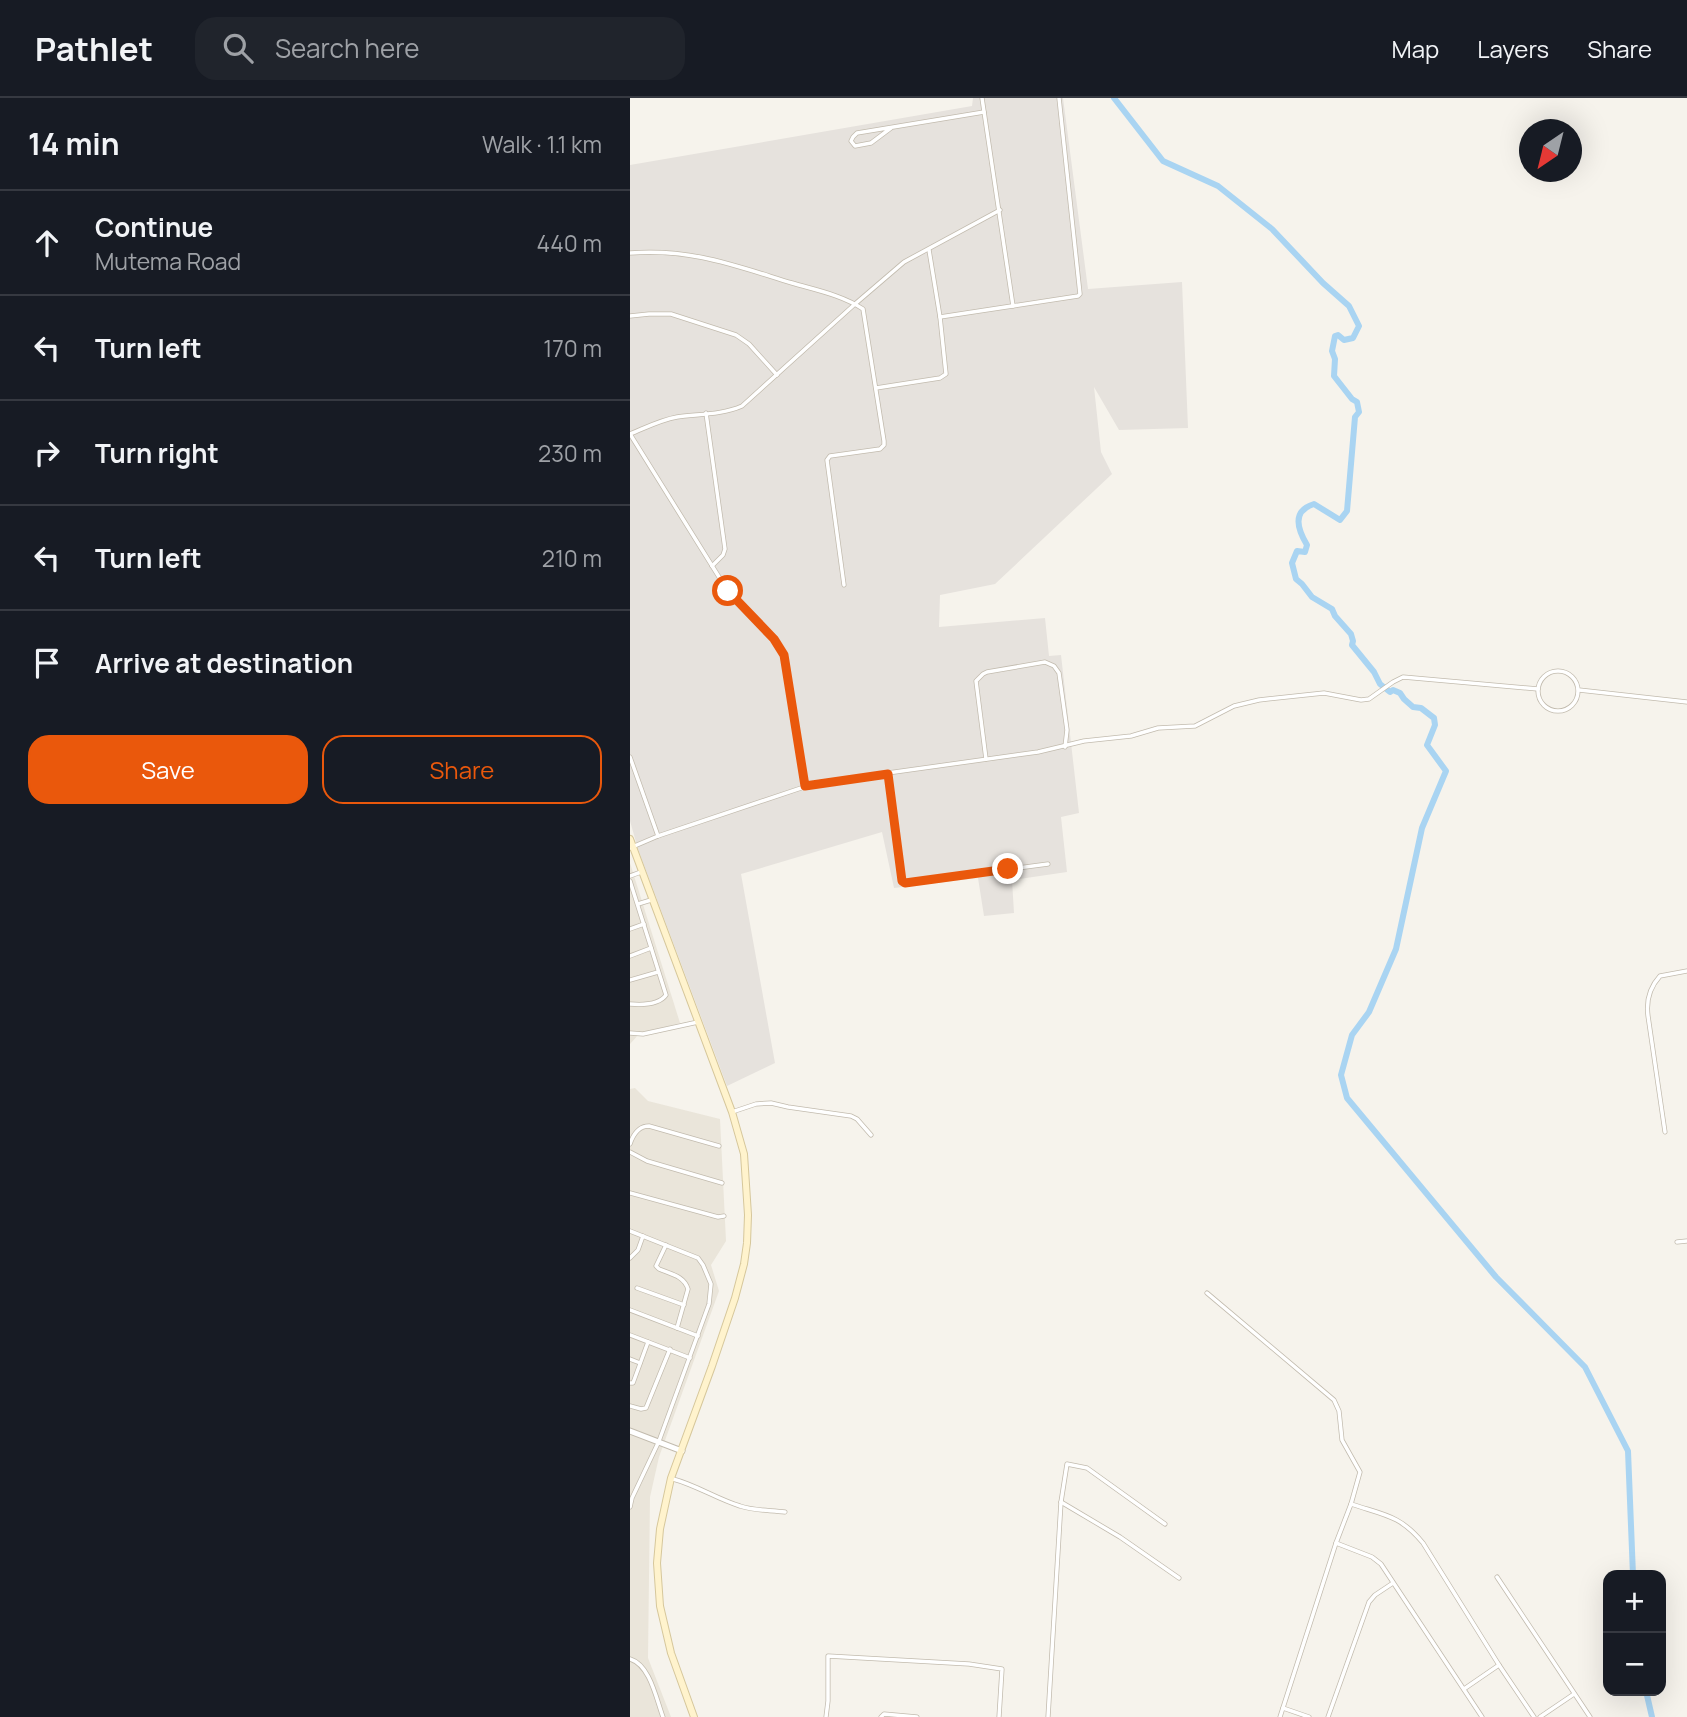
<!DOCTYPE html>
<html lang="en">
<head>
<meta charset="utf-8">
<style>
  body { margin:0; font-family:Manrope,sans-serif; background:#20242c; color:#f1f3f6 }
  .controls { position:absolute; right:21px; bottom:21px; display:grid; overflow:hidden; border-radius:14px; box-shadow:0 7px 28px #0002 }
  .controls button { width:63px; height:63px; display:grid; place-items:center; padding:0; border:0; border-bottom:2px solid #363941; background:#171b24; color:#f1f3f6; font:35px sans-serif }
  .compass { position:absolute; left:889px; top:21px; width:63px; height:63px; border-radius:50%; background:#171b24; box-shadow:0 7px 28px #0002; rotate:215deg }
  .stop { position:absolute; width:21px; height:21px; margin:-16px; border:5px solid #ea580c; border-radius:50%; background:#fff }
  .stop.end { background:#ea580c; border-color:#fff; box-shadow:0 2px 7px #0008 }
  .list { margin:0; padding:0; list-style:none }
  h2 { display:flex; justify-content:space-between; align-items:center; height:91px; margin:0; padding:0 28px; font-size:30px }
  h2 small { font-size:23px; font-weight:400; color:#9ea1a6 }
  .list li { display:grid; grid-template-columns:46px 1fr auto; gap:21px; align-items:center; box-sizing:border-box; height:105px; padding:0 28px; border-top:2px solid #363941 }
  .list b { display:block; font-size:26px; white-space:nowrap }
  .list p { margin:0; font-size:23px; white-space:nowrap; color:#9ea1a6 }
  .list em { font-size:23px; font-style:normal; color:#9ea1a6 }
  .actions { display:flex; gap:14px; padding:21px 28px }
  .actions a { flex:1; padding:16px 0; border:2px solid #ea580c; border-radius:21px; text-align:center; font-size:24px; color:#ea580c }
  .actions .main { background:#ea580c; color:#fff }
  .icon { flex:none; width:38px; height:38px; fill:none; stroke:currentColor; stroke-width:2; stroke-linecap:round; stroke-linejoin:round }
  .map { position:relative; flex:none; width:1057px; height:1619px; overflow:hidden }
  header { display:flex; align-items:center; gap:42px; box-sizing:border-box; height:98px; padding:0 35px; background:#171b24; border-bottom:2px solid #363941 }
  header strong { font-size:33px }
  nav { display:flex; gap:38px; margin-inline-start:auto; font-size:24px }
  .search { width:490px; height:63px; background:#20242c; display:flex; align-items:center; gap:18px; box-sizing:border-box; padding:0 24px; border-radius:21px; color:#9ea1a6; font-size:26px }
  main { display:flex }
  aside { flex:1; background:#171b24 }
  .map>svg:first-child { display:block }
  .residential { fill:#eae5da }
  .industrial { fill:#e6e2dd }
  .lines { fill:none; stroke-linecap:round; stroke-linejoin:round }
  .river { stroke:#a9d4f2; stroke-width:6 }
  .minor-casing { stroke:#c2bbae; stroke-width:5 }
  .tertiary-casing { stroke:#c2bbae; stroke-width:7 }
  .secondary-casing { stroke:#d6c79b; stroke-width:8 }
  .minor { stroke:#fff; stroke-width:3.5 }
  .tertiary { stroke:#fff; stroke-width:5 }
  .secondary { stroke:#fff3cd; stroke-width:6 }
  .route { stroke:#ea580c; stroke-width:9 }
</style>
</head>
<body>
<header>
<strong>Pathlet</strong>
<div class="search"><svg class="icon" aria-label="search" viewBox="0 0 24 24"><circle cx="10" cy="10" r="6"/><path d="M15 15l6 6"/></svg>Search here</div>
<nav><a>Map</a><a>Layers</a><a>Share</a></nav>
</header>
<main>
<aside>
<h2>14 min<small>Walk · 1.1 km</small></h2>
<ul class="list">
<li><svg class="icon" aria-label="ahead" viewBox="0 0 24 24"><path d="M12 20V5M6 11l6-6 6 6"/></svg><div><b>Continue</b><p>Mutema Road</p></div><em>440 m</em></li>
<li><svg class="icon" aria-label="left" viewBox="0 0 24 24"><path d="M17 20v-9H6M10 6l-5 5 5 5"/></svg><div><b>Turn left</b></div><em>170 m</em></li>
<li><svg class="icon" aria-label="right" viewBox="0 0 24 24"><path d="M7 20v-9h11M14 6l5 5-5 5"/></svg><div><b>Turn right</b></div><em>230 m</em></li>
<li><svg class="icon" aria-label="left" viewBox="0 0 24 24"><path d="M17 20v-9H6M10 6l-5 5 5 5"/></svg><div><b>Turn left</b></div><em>210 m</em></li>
<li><svg class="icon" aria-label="arrive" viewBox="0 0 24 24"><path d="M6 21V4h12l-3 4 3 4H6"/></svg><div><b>Arrive at destination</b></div></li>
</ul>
<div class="actions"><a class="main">Save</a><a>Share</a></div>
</aside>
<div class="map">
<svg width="1057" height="1619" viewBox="0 0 1057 1619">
  <rect width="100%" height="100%" fill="#f6f3ec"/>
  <g class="residential">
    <polygon points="0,765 50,925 9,936 0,946"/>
    <polygon points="5,990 18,1003 90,1021 96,1143 81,1167 89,1193 29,1359 20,1399 18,1560 41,1619 0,1619 0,991"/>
  </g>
  <polygon class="industrial" points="343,0 433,0 458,191 552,184 558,330 489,332 464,289 471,354 482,376 365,486 310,497 309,529 415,520 419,558 431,557 449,715 431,719 437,774 382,782 384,815 354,818 348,780 264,790 252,734 111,776 145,965 97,988 8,751 0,723 0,67 342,8"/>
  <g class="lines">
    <g class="river">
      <path d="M484,0L533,63L588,88L642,131L693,185L719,208L729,228L723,240L714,242L708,237L705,238L702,253L705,261L704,278L722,301L727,304L729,314L725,319L717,413L710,422L684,406C661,413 668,432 677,447L675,454L667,453L662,465L666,481L672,486L682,499L702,511L705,518L721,536L723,543L722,547L744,574L750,586L760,594L763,592L770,595L774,601L783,609L791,610L804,620L805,627L797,647L816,673L792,730L766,851L739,914L722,937L711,977L717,1000L866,1179L955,1269L998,1353L1003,1477"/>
      <polyline points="1016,1593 1022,1619"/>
    </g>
    <g class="minor-casing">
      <g id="minor">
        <polyline points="352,0 383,208"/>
        <polyline points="261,30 241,45 225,48 221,43 223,39 227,35 354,14"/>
        <path d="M0,155C60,150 106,168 162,185C186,192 212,197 233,211L254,343V347L250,351L200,358L197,362L214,487"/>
        <polyline points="0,218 19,216 41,216 106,237 119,246 147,277"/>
        <polyline points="310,219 448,198 450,196 429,0"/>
        <polyline points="246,290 310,280 316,276 310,219 299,152"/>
        <polyline points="76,315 95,451 93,457 82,468"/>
        <path d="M0,336C15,330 30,322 47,319C67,316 92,317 112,308L225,206L274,164L370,112"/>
        <polyline points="0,336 94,487 143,541 154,557 175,688"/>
        <circle cx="928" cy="593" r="20"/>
        <polyline points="949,592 1057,604"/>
        <polyline points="0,659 28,738"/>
        <polyline points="356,661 346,583 353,576 357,574 415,564 424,568 429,575 437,632 435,649"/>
        <polyline points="258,676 272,783 275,785 418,766"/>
        <polyline points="0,750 28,738 186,685 408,654 454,643 501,638 528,630 565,628 604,608 629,602 694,595 731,602 739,601 763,584 773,579 908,591"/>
        <polyline points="0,778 11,774"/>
        <path d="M0,783L36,897C29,907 12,907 0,906"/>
        <polyline points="8,806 21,802"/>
        <polyline points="0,831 14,826"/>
        <polyline points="0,858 21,850"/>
        <polyline points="0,882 28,874"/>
        <polyline points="0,935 13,936 68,924"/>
        <polyline points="102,1014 126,1006 141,1005 158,1009 221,1018 227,1021 241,1037"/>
        <path d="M1035,1034L1018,918C1016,903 1020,889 1030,878L1057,873"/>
        <path d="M0,1046C3,1037 9,1028 19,1028L89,1048"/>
        <polyline points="0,1054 17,1063 92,1085"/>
        <polyline points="0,1095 88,1119 94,1118"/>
        <polyline points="0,1133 68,1160 73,1167 81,1186 79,1206 29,1343 2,1400 0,1409"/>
        <polyline points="1047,1144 1057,1143"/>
        <path d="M36,1147L26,1168L29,1171C41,1176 54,1178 58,1191L47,1230"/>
        <polyline points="0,1160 8,1152 13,1138"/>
        <polyline points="7,1190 54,1207"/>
        <polyline points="577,1195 704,1302 709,1313 712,1342 730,1374 721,1406 706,1445 650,1619"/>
        <polyline points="0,1212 68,1238"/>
        <polyline points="0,1237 60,1260"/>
        <polyline points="0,1261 10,1265"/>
        <polyline points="0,1285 3,1285 18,1244"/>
        <polyline points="0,1308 11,1311 16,1310 40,1251"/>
        <path d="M43,1381C66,1387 87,1401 110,1408C124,1413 141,1412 155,1414"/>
        <polyline points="431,1404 490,1439 549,1480"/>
        <path d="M721,1406C754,1417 770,1417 793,1445L869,1567L904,1619"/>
        <polyline points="706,1445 742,1459 751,1466 852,1619"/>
        <polyline points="867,1479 960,1619"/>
        <path d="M0,1561C20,1567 26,1600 33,1619"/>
        <polyline points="834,1591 869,1567"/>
        <polyline points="653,1610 679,1619"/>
        <polyline points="196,1619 198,1603 198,1558 339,1566 372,1571 369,1619"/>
        <polyline points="251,1619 254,1616 287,1619"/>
        <polyline points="418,1619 431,1404 437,1366 457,1370 535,1426"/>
        <polyline points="698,1619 739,1504 745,1497 763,1485"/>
        <polyline points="910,1619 944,1596"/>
      </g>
    </g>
    <g class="tertiary-casing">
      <polyline id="tertiary" points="0,1333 52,1353"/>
    </g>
    <g class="secondary-casing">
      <polyline id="secondary" points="0,741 102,1014 114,1056 118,1117 117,1145 114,1166 105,1200 82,1268 41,1380 30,1431 27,1465 30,1508 41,1555 64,1619"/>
    </g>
    <use href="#minor" class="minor"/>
    <use href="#tertiary" class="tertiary"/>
    <use href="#secondary" class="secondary"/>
  </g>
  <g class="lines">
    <polyline class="route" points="98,493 144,541 154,557 175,688 258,676 272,783 275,785 378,771"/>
  </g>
</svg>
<div class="controls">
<button>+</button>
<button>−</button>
</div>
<svg class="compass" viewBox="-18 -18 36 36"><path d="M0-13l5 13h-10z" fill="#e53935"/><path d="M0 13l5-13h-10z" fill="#9ea1a6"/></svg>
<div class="stop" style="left:98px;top:493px"></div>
<div class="stop end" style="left:378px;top:771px"></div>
</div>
</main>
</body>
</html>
